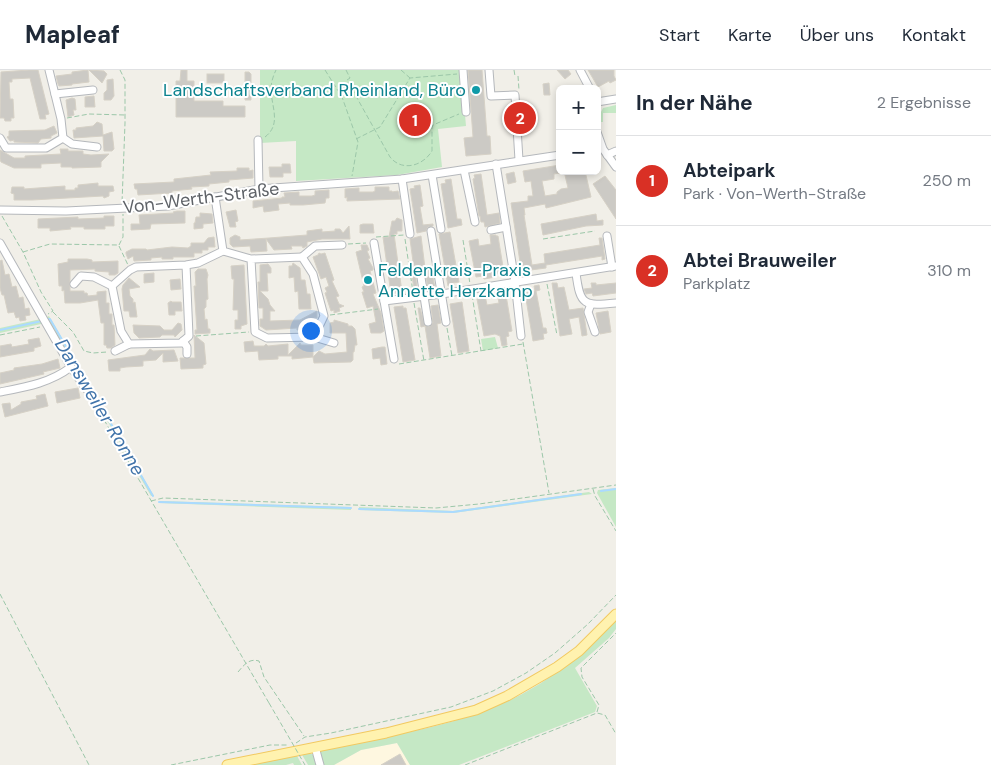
<!DOCTYPE html>
<html lang="de">
<head>
<meta charset="utf-8">
<style>
  body { margin:0; font-family:"DM Sans",sans-serif; background:#f6f6f7; color:#1f2937 }
  .controls { position:absolute; right:15px; top:15px; display:grid; overflow:hidden; border-radius:8px; box-shadow:0 2px 8px #0003 }
  .controls button { width:45px; height:45px; display:grid; place-items:center; padding:0; border:0; border-bottom:1px solid #e0e1e3; background:#fff; color:#1f2937; font:25px sans-serif }
  .you { position:absolute; left:310px; top:260px; width:18px; height:18px; margin:-12px; border:4px solid #fff; border-radius:50%; background:#1a73e8; box-shadow:0 0 0 8px #1a73e833 }
  .badge { display:grid; place-items:center; width:32px; height:32px; border-radius:50%; background:#d93025; color:#fff; font-size:16px; font-weight:700 }
  .pin { position:absolute; translate:-50% -50%; border:2px solid #fff; box-shadow:0 1px 5px #0006 }
  .list { margin:0; padding:0; list-style:none }
  h2 { display:flex; justify-content:space-between; align-items:center; height:65px; margin:0; padding:0 20px; font-size:21px }
  h2 small { font-size:16px; font-weight:400; color:#747a83 }
  .list li { display:grid; grid-template-columns:32px 1fr auto; gap:15px; align-items:center; box-sizing:border-box; height:90px; padding:0 20px; border-top:1px solid #e0e1e3 }
  .list b { display:block; font-size:19px; white-space:nowrap }
  .list p { margin:0; font-size:16px; white-space:nowrap; color:#747a83 }
  .list em { font-size:16px; font-style:normal; color:#747a83 }
  .map { position:relative; flex:none; width:616px; height:695px; overflow:hidden }
  header { display:flex; align-items:center; gap:30px; box-sizing:border-box; height:70px; padding:0 25px; background:#fff; border-bottom:1px solid #e0e1e3 }
  header strong { font-size:24px }
  nav { display:flex; gap:28px; margin-inline-start:auto; font-size:18px }
  main { display:flex }
  aside { flex:1; background:#fff }
  .map>svg:first-child { display:block }
  .commercial { fill:#fef7e0 }
  .green { fill:#c5e8c5 }
  .lines { fill:none; stroke-linecap:round; stroke-linejoin:round }
  .stream { stroke:#aadaff; stroke-width:2 }
  .building { fill:#cccac5; stroke:#d6d1c6 }
  .minor-casing { stroke:#b5b8bc; stroke-width:9 }
  .major-casing { stroke:#f2c960; stroke-width:11 }
  .path { stroke:#9cc7a9; stroke-width:1; stroke-dasharray:5 2.5; stroke-linecap:butt }
  .minor { stroke:#fff; stroke-width:7 }
  .major { stroke:#fff2af; stroke-width:9 }
  .path-bridge { stroke:#9cc7a9; stroke-width:1; stroke-dasharray:5 2.5; stroke-linecap:butt }
  .culture-dot { fill:#0f9aa8; stroke:#fff; stroke-width:2 }
  .labels { text-anchor:middle; dominant-baseline:central; stroke-width:4; stroke-linejoin:round; paint-order:stroke }
  .culture-label { font-size:18px; fill:#0d838f; stroke:#fff; text-anchor:end }
  .street-label { font-size:18px; fill:#5f6368; stroke:#fff }
  .water-label { font-size:19px; font-style:italic; fill:#4174aa; stroke:#fff }
</style>
</head>
<body>
<header>
<strong>Mapleaf</strong>
<nav><a>Start</a><a>Karte</a><a>Über uns</a><a>Kontakt</a></nav>
</header>
<main>
<div class="map">
<svg width="616" height="695" viewBox="0 0 616 695">
  <rect width="100%" height="100%" fill="#f1efe8"/>
  <polygon class="commercial" points="397,673 410,695 334,695 361,680"/>
  <g class="green">
    <polygon points="260,0 461,0 466,56 438,59 442,97 397,105 296,111 296,71 260,73"/>
    <polygon points="616,35 616,43 603,43 603,52 601,52 600,44 603,38"/>
    <polygon points="49,246 154,426 151,426 47,247"/>
    <polygon points="41,249 41,254 0,263 0,258"/>
    <polygon points="495,267 498,278 483,281 481,269"/>
    <polygon points="616,418 616,457 597,423 598,420"/>
    <polygon points="589,422 592,424 453,443 359,440 359,437 453,441"/>
    <polygon points="160,431 351,437 351,440 159,433"/>
    <path d="M616,549V559L609,568L575,598L597,636L595,642L459,695H410L397,673L361,680L334,695H322L320,683L322,679C402,663 492,653 559,600C579,585 597,566 616,549Z"/>
    <polygon points="308,682 315,686 318,695 308,695 301,683"/>
    <polygon points="296,684 302,695 294,695 293,693 286,695 243,695"/>
  </g>
  <g class="lines">
    <g class="stream">
      <polyline points="48,249 50,249 153,426"/>
      <polyline points="0,260 42,251"/>
      <polyline points="601,421 616,419"/>
      <polyline points="159,432 351,438"/>
      <polyline points="359,439 453,442 581,424"/>
    </g>
  </g>
  <g class="building">
    <polygon points="29,0 38,0 49,44 45,45 46,49 40,49 30,8 12,9 12,12 9,12 10,29 13,29 14,48 11,48 11,51 5,51 4,48 0,48 1,2"/>
    <polygon points="88,0 89,12 72,14 72,15 59,16 58,14 56,6 72,4 72,2"/>
    <polygon points="89,0 104,1 107,4 102,13"/>
    <polygon points="181,0 187,0 187,11 194,11 194,31 223,31 223,36 245,36 245,47 176,47 176,11 180,11"/>
    <polygon points="468,0 482,0 487,66 490,66 491,84 466,86 464,68 473,67"/>
    <polygon points="557,0 568,0 571,4 565,9"/>
    <polygon points="588,0 614,0 614,6 616,10 610,13 609,11 598,17"/>
    <polygon points="245,2 249,2 251,4 251,30 245,30"/>
    <rect x="207" y="4" width="17" height="9"/>
    <polygon points="113,9 114,26 111,30 104,30 104,23 107,20 107,10"/>
    <polygon points="549,13 550,25 544,25 543,14"/>
    <polygon points="94,26 95,37 85,37 85,27"/>
    <polygon points="72,28 75,29 76,40 73,40 74,45 68,47 66,30"/>
    <polygon points="97,52 102,54 103,65 112,62 114,79 112,81 104,81 103,66 74,68 73,60 76,60 76,58 93,56"/>
    <polygon points="54,56 57,63 51,66 51,68 41,69 38,73 14,72 14,70 10,71 7,67 9,66 9,61 45,60"/>
    <polygon points="60,79 68,79 68,81 83,81 83,84 91,85 109,84 101,92 101,97 72,98 72,97 61,97 61,93 41,94 41,98 14,98 1,92 0,89 0,80 14,88 25,88 25,86 61,84"/>
    <polygon points="282,94 290,94 291,103 283,103 283,107 270,107 269,97 282,97"/>
    <polygon points="560,95 560,103 554,104 554,109 542,111 545,126 557,124 557,122 561,119 568,118 564,101 585,101 591,127 546,138 545,134 524,138 525,145 524,145 532,195 545,193 544,184 600,175 599,168 602,168 605,189 602,190 602,186 546,195 546,198 523,201 522,192 520,192 511,133 528,131 528,126 533,126 531,111 525,112 523,101"/>
    <polygon points="237,98 249,98 249,101 253,100 253,108 229,110 229,112 209,114 209,116 191,117 192,119 172,121 172,123 138,125 137,119 135,119 134,114 174,112 174,109 211,105 210,102 237,101"/>
    <polygon points="514,102 516,112 508,114 506,104"/>
    <polygon points="481,104 487,145 499,143 500,153 485,157 484,152 481,152 480,146 479,146 473,109 475,108 474,105"/>
    <polygon points="605,106 616,120 616,149 593,114"/>
    <polygon points="451,109 457,149 461,149 462,155 448,158 441,114 446,113 445,110"/>
    <polygon points="98,113 98,116 113,116 114,121 109,122 109,126 104,128 103,126 32,130 14,130 14,124 11,123 12,117 24,117 24,119 65,116 65,120 75,120 75,118 78,118 78,115"/>
    <polygon points="420,115 423,136 420,137 423,155 433,154 433,156 428,157 426,161 417,163 410,119 415,118 414,116"/>
    <polygon points="375,117 389,117 389,121 392,121 392,122 398,121 400,129 347,131 347,127 345,128 345,119 359,118 359,122 373,122 375,121"/>
    <polygon points="329,120 329,128 326,128 325,133 303,135 290,135 290,133 278,134 279,140 264,142 263,136 253,138 253,131 282,128 282,127 285,127 284,123 299,122 299,126 312,126 315,125 315,121"/>
    <polygon points="236,140 238,151 235,152 236,157 230,157 226,142"/>
    <polygon points="177,141 185,141 185,153 151,154 150,159 131,160 131,154 140,154 139,145 174,143 173,142"/>
    <polygon points="200,143 212,144 213,153 203,154 203,158 194,159 194,153 195,153 196,147 200,147"/>
    <polygon points="596,144 597,151 603,150 603,155 586,156 543,165 541,154"/>
    <polygon points="104,146 114,146 114,156 105,156 105,159 84,159 84,157 70,157 71,159 50,161 50,158 38,158 38,149 78,147 78,149 104,148"/>
    <polygon points="397,148 402,150 402,161 397,161 397,164 394,164 402,222 391,224 383,167 389,167 392,151 395,151"/>
    <polygon points="363,154 373,154 374,163 360,163 360,155"/>
    <polygon points="349,156 350,169 322,169 307,172 307,176 303,178 302,176 291,176 292,179 274,180 266,169 267,181 251,182 250,176 233,177 230,174 230,168 235,165 240,167 240,170 269,168 307,165 307,161 322,159 322,162 335,161 335,159 340,159 343,163"/>
    <polygon points="450,162 459,212 453,213 454,215 448,216 439,164"/>
    <polygon points="490,165 496,165 496,166 498,166 504,203 496,204 496,207 484,209 483,206 476,207 469,171 478,169 479,176 491,174"/>
    <polygon points="421,166 425,198 431,197 435,218 428,219 425,200 420,196 415,200 417,218 414,218 411,200 414,199 410,169"/>
    <polygon points="214,167 215,177 208,177 208,180 202,180 202,183 194,183 194,187 173,187 173,189 162,189 162,187 151,188 151,190 134,191 133,186 128,189 126,184 126,182 132,179 146,179 147,180 172,177 188,178 191,176 191,173 204,173 208,168"/>
    <polygon points="361,175 367,175 369,180 367,181 370,188 368,189 373,198 373,200 370,201 376,223 373,224 381,243 384,261 381,263 371,263 369,254 376,252 373,236 367,238 362,222 364,222 362,217 364,216 356,182 362,180"/>
    <polygon points="319,183 321,184 325,183 334,210 332,211 339,226 336,227 339,234 344,236 339,238 340,241 334,243 334,240 331,241 325,223 327,222 325,218 329,216 326,207 321,209 313,187 318,185"/>
    <polygon points="68,189 87,189 92,190 92,192 118,191 118,203 115,205 109,205 109,202 95,201 95,199 70,200 70,221 84,221 84,223 87,223 88,226 97,225 97,222 106,221 106,233 109,233 109,244 112,244 112,255 114,255 115,275 111,278 107,278 106,275 104,275 104,253 101,253 98,230 80,233 65,233 64,220 62,221 62,216 59,216 58,194 68,192"/>
    <polygon points="2,190 5,205 9,204 12,217 16,216 19,228 23,227 25,239 29,238 30,245 25,246 26,250 20,251 19,247 16,248 14,242 8,243 4,225 2,225 0,218 0,191"/>
    <polygon points="293,193 300,198 301,210 305,210 307,224 310,224 311,239 299,239 298,221 295,222 294,207 289,208 289,196 292,196"/>
    <polygon points="268,194 271,198 271,203 267,203 268,221 260,221 268,229 270,235 275,241 270,241 270,251 300,250 317,241 317,248 314,248 315,250 311,255 306,255 306,260 297,260 297,258 266,260 260,256 260,249 263,249 263,238 259,238 258,212 260,212 260,195"/>
    <polygon points="244,195 247,254 241,256 241,259 235,259 235,250 238,250 238,240 233,240 234,209 232,209 231,196"/>
    <polygon points="198,199 206,199 208,205 207,209 208,229 206,230 206,237 204,239 205,250 207,249 208,259 210,259 210,263 195,264 195,260 197,260 194,216 196,216 195,202"/>
    <polygon points="154,203 154,212 144,213 144,204"/>
    <polygon points="129,208 140,217 129,219 130,226 133,229 133,233 135,232 137,247 130,247 129,241 124,241 122,219 123,215"/>
    <polygon points="180,209 181,219 171,220 170,210"/>
    <polygon points="552,213 557,213 558,218 564,217 569,240 583,238 587,265 582,266 579,247 569,249 572,264 560,266"/>
    <polygon points="591,213 596,213 596,215 616,213 616,223 593,226 592,223 586,224 584,219 592,218"/>
    <polygon points="539,215 540,220 536,221 543,258 546,258 547,263 543,264 544,269 533,271 525,223 535,221 534,216"/>
    <polygon points="497,223 502,223 503,225 506,225 512,261 508,262 509,266 506,267 507,275 502,276 500,266 495,264 484,266 477,229 481,229 480,226 485,225 487,235 499,233"/>
    <polygon points="171,231 172,232 181,232 182,241 175,241 175,245 169,245 168,233"/>
    <polygon points="462,232 469,281 458,283 450,234"/>
    <polygon points="438,235 441,253 437,254 441,286 430,288 425,256 429,257 433,253 431,236"/>
    <polygon points="403,236 403,238 406,238 415,290 403,292 394,237"/>
    <polygon points="418,238 420,238 425,256 421,257"/>
    <polygon points="608,241 611,262 600,264 596,243"/>
    <polygon points="334,250 348,254 348,256 352,256 355,259 357,275 355,275 354,282 353,282 353,290 351,292 314,293 313,287 319,281 325,284 347,282 346,263 330,263 330,253 334,252"/>
    <polygon points="178,253 181,254 182,260 175,267 174,265 162,265 160,267 139,268 134,263 133,255 160,256 164,260 172,260"/>
    <polygon points="194,265 204,273 206,294 203,295 203,298 181,299 180,288 195,288"/>
    <polygon points="39,268 41,276 34,278 34,281 0,287 0,276 11,274 12,277 29,274 28,270"/>
    <polygon points="253,271 254,276 264,276 266,274 268,276 288,274 288,285 300,273 301,275 313,275 313,287 292,289 292,286 278,286 278,289 259,290 258,281 245,282 244,272"/>
    <polygon points="382,277 385,277 387,294 381,295 380,288 373,289 372,279"/>
    <polygon points="150,279 153,281 174,280 178,291 163,292 163,283 156,290 143,291 143,296 126,297 120,298 120,301 109,301 108,290 145,285"/>
    <polygon points="58,289 60,298 43,302 44,304 0,314 0,303 14,300 14,298 42,294"/>
    <polygon points="78,318 80,328 57,333 55,322"/>
    <polygon points="45,324 48,336 5,347 2,334 10,333 11,340 21,334 21,332 37,329 36,326"/>
    <polygon points="400,684 406,695 381,695"/>
  </g>
  <g class="lines">
    <g class="minor-casing">
      <g id="minor">
        <polyline points="463,0 466,42"/>
        <polyline points="489,0 491,26 515,25 519,90"/>
        <polyline points="580,0 590,19"/>
        <polyline points="55,24 93,20"/>
        <polyline points="597,32 616,29"/>
        <polyline points="597,62 603,79 616,97"/>
        <polyline points="0,68 6,78 46,78 63,68 61,49 49,0"/>
        <polyline points="63,68 72,74 97,77"/>
        <polyline points="258,70 259,119"/>
        <polyline points="607,85 616,81"/>
        <polyline points="496,94 515,212 521,266"/>
        <polyline points="464,100 475,152"/>
        <polyline points="432,105 441,159"/>
        <polyline points="402,109 410,164"/>
        <polyline points="215,127 223,181 251,189 302,187 313,204 324,246 314,267 267,268 255,262 251,189"/>
        <polyline points="0,140 66,141 168,136 259,119 402,109 560,85"/>
        <polyline points="491,160 506,157"/>
        <polyline points="431,161 446,252"/>
        <polyline points="607,166 612,197"/>
        <polyline points="0,173 71,297 86,319"/>
        <polyline points="374,173 394,289"/>
        <polyline points="302,187 315,176 342,175"/>
        <polyline points="186,195 189,266 181,273 129,274 121,261 112,216 130,200 136,197 186,195 198,193 223,181"/>
        <polyline points="420,201 428,252"/>
        <path d="M576,203C580,236 584,236 616,233"/>
        <polyline points="74,214 81,206 94,207 112,216"/>
        <polyline points="384,231 442,224 616,196"/>
        <polyline points="591,234 588,242 595,262"/>
        <polyline points="314,267 334,273"/>
        <polyline points="183,271 187,277 187,284"/>
        <polyline points="115,281 129,274"/>
        <path d="M0,322C26,317 50,313 71,297"/>
        <polyline points="315,677 320,695"/>
      </g>
    </g>
    <g class="major-casing">
      <polyline id="major" points="227,695 386,663 476,640 507,626 557,597 579,581 616,544"/>
    </g>
    <g class="path">
      <polyline points="120,0 125,10 125,53 122,133"/>
      <polyline points="325,0 342,27 358,72 352,106"/>
      <path d="M346,0L350,8L347,10L390,87C402,102 423,96 432,81V58L433,55L459,44"/>
      <polyline points="401,0 410,8"/>
      <polyline points="514,0 515,6"/>
      <polyline points="518,6 519,20"/>
      <polyline points="67,48 89,44 125,45"/>
      <path d="M265,67C282,54 271,36 271,19C271,13 273,6 276,0"/>
      <polyline points="356,69 380,57 410,8 457,4"/>
      <polyline points="2,146 23,182 41,222 53,241 48,244"/>
      <polyline points="376,167 404,165"/>
      <polyline points="405,169 413,222"/>
      <polyline points="543,169 595,161"/>
      <polyline points="463,170 470,214"/>
      <polyline points="348,174 366,173"/>
      <polyline points="119,175 123,167 123,144"/>
      <polyline points="119,176 128,195"/>
      <polyline points="23,182 50,174 118,175"/>
      <polyline points="547,214 557,265"/>
      <polyline points="472,225 481,281"/>
      <polyline points="414,233 424,291"/>
      <polyline points="53,242 73,262 84,281 93,283 107,282"/>
      <polyline points="330,245 378,239"/>
      <polyline points="447,258 452,286"/>
      <polyline points="0,265 40,257"/>
      <polyline points="196,266 249,262"/>
      <polyline points="523,272 549,423"/>
      <polyline points="399,294 523,274"/>
      <polyline points="89,324 269,633"/>
      <polyline points="593,419 595,426 616,461"/>
      <polyline points="151,431 163,428 436,438 479,434 616,415"/>
      <polyline points="0,524 89,695"/>
      <path d="M238,602C244,595 249,588 259,591L264,607L304,666"/>
      <polyline points="597,642 599,635 582,607 581,598 616,563"/>
      <polyline points="296,673 305,667 331,663 451,637 493,621 526,603 555,583 588,554 616,525"/>
      <polyline points="171,695 270,675 288,675"/>
      <polyline points="465,695 597,643 605,645 616,664"/>
    </g>
    <use href="#minor" class="minor"/>
    <use href="#major" class="major"/>
    <polyline class="path-bridge" points="269,633 305,695"/>
  </g>
  <g class="culture-dot">
    <circle cx="476" cy="20" r="5"/>
    <circle cx="368" cy="210" r="5"/>
  </g>
  <g class="labels">
    <g class="culture-label">
      <text x="466" y="20">Landschaftsverband Rheinland, Büro</text>
      <text x="378" y="200" text-anchor="start">Feldenkrais-Praxis<tspan x="378" dy="21">Annette Herzkamp</tspan></text>
    </g>
    <g class="street-label">
      <text transform="translate(201 128) rotate(-7)">Von-Werth-Straße</text>
    </g>
    <g class="water-label">
      <text transform="translate(100 337) rotate(59)">Dansweiler Ronne</text>
    </g>
  </g>
</svg>
<div class="controls">
<button>+</button>
<button>−</button>
</div>
<div class="you"></div>
<div class="pin badge" style="left:415px;top:50px">1</div>
<div class="pin badge" style="left:520px;top:48px">2</div>
</div>
<aside>
<h2>In der Nähe<small>2 Ergebnisse</small></h2>
<ul class="list">
<li><span class="badge">1</span><div><b>Abteipark</b><p>Park · Von-Werth-Straße</p></div><em>250 m</em></li>
<li><span class="badge">2</span><div><b>Abtei Brauweiler</b><p>Parkplatz</p></div><em>310 m</em></li>
</ul>
</aside>
</main>
</body>
</html>
